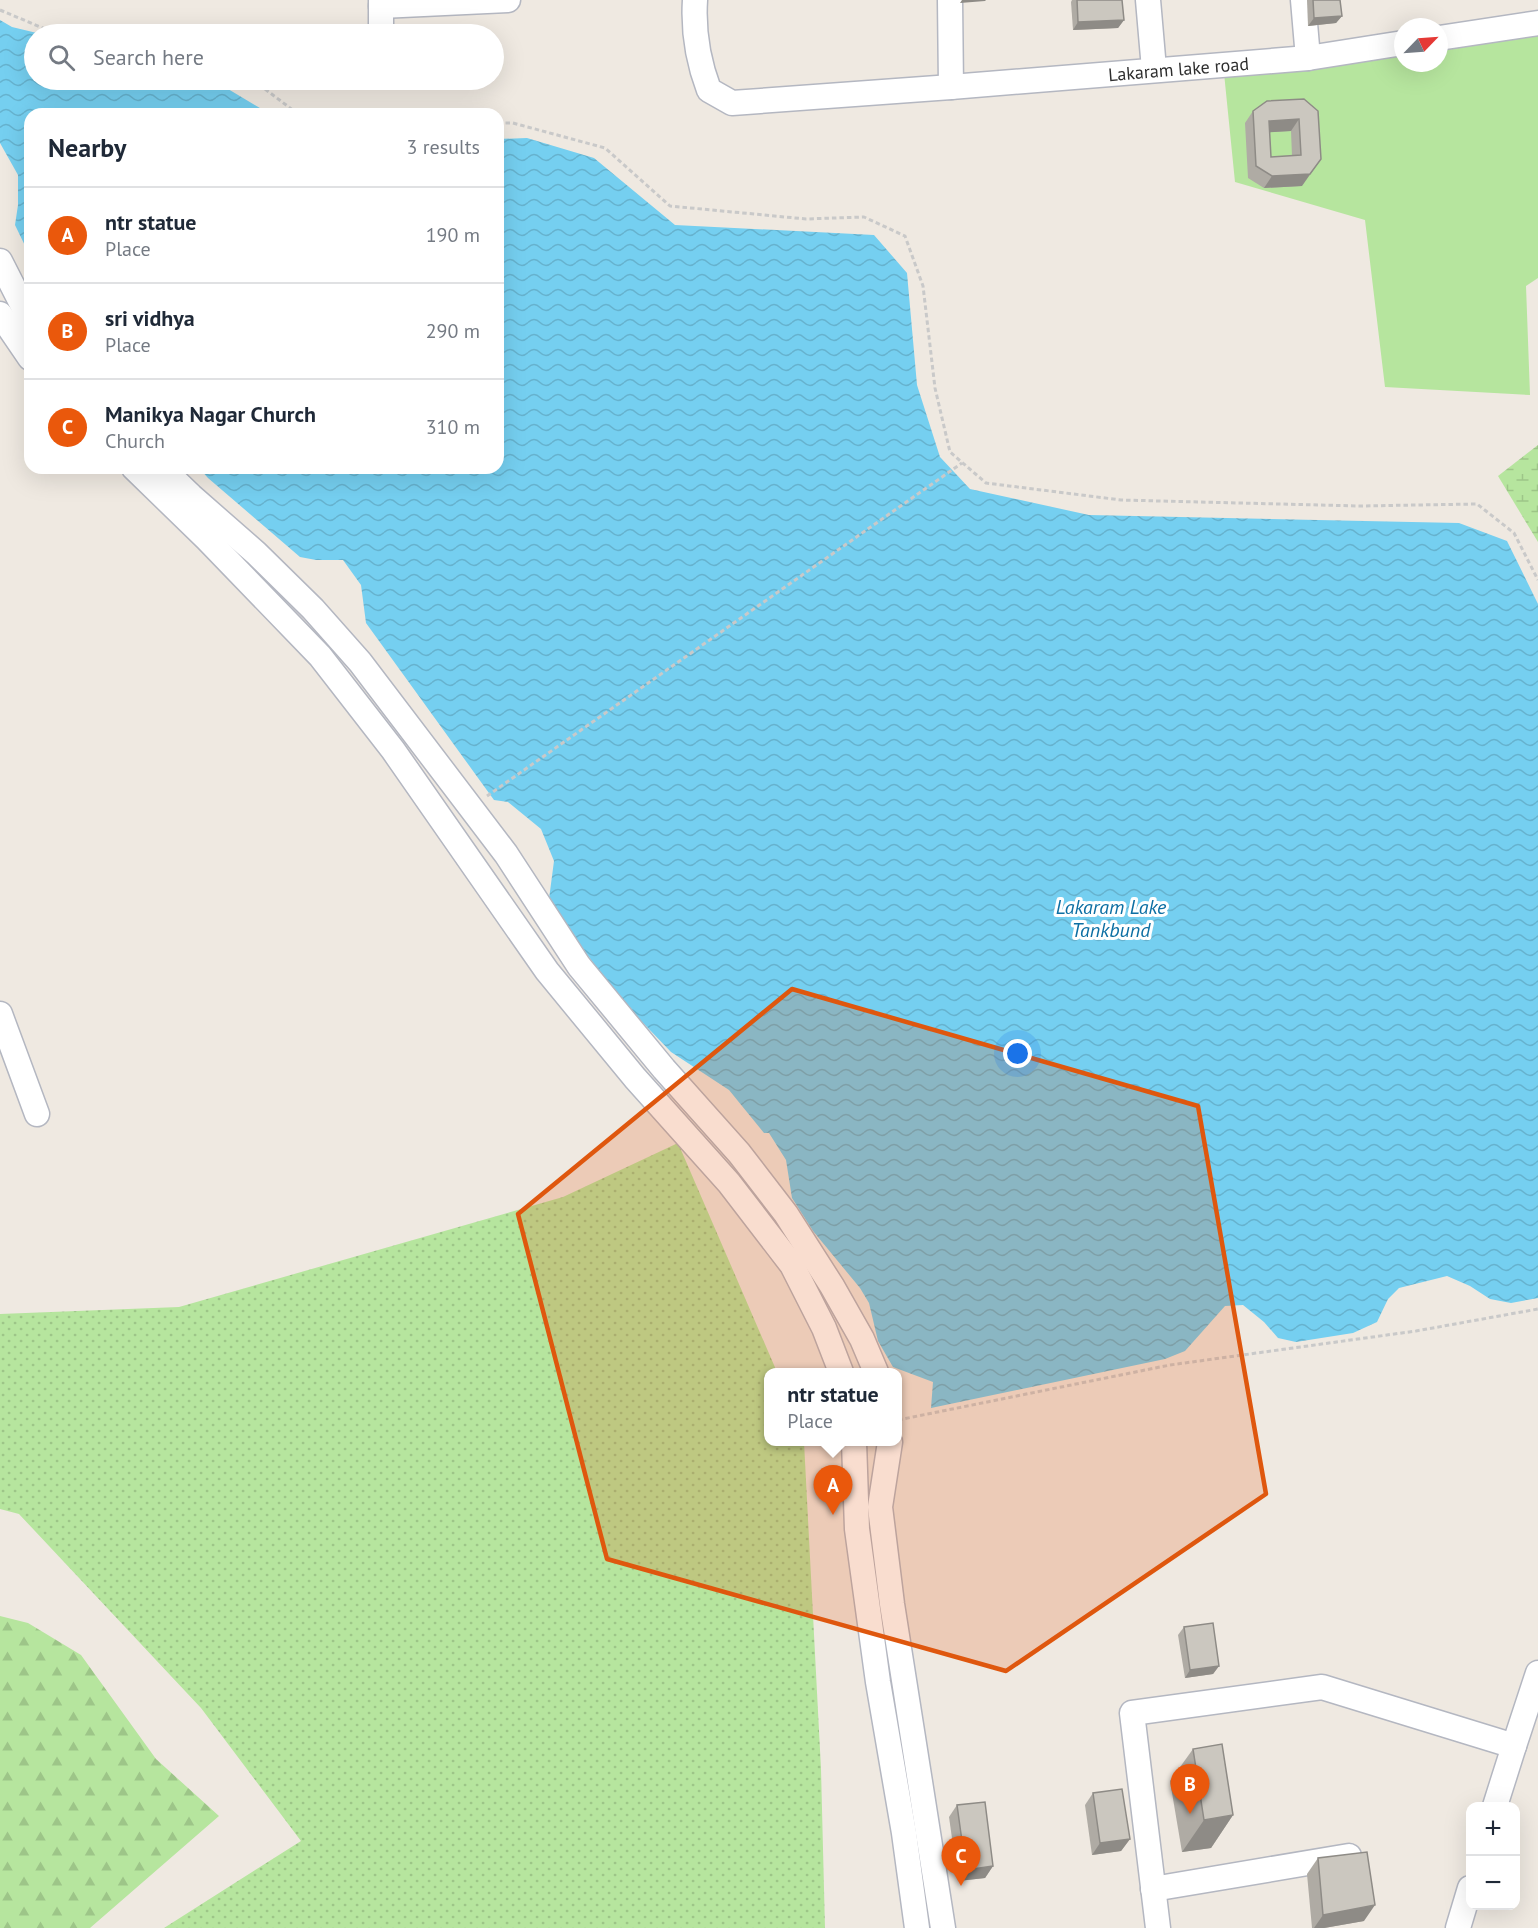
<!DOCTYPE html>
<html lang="en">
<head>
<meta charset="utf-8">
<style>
  body { margin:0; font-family:"PT Sans",sans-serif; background:#f6f6f7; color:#1f2937 }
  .controls { position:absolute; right:18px; bottom:18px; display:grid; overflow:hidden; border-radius:12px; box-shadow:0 6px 24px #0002 }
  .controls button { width:54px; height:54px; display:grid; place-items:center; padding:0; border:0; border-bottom:2px solid #e0e1e3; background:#fff; color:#1f2937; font:30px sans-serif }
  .compass { position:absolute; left:1394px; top:18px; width:54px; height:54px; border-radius:50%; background:#fff; box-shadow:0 6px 24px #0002; rotate:65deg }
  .you { position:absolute; left:1018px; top:1054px; width:21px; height:21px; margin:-15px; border:4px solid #fff; border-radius:50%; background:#1a73e8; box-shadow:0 0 0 9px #1a73e833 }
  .badge { display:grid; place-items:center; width:39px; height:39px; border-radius:50%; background:#ea580c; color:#fff; font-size:20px; font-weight:700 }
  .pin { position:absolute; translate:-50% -50px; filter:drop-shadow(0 2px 3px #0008) }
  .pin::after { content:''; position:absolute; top:32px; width:21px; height:18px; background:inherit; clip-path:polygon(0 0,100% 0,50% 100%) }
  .popup { position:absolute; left:764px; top:1368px; width:138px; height:78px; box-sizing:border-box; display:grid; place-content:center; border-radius:12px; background:#fff; filter:drop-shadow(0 2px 4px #0005); font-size:20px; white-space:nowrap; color:#747a83 }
  .popup b { font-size:22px; color:#1f2937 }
  .popup::after { content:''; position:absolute; left:50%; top:100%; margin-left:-12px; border:12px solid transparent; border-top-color:#fff }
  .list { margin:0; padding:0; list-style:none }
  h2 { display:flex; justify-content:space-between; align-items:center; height:78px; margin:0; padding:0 24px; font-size:26px }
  h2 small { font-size:20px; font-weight:400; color:#747a83 }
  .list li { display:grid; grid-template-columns:39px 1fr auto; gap:18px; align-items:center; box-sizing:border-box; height:96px; padding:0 24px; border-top:2px solid #e0e1e3 }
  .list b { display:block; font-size:22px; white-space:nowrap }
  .list p { margin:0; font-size:20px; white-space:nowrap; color:#747a83 }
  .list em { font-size:20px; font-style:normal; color:#747a83 }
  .icon { flex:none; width:33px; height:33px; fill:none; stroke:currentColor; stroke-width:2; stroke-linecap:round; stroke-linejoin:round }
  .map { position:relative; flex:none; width:1538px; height:1928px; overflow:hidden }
  .search { position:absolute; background:#fff; box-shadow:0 6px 24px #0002; left:24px; top:24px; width:480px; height:66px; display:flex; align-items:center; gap:15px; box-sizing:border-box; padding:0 21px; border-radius:33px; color:#747a83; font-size:22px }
  .panel { position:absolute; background:#fff; box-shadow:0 6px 24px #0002; left:24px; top:108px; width:480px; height:366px; border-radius:18px }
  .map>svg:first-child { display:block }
  .grass { fill:url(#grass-dots) }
  .forest { fill:url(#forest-firs) }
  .wetland { fill:url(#wetland-marsh) }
  .garden { fill:#b6e59e }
  .water { fill:url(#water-waves) }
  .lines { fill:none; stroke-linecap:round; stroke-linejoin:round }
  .minor-casing { stroke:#b4b7c1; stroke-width:27 }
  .path { stroke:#c9c9c9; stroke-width:3; stroke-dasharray:4.5 3; stroke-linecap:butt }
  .minor { stroke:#fff; stroke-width:24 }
  .wall { fill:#afaba4; fill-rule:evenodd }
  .shaded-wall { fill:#8e8b86 }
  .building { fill:#cbc7bf; stroke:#8e8b86; stroke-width:1.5; fill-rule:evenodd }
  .marked { fill:#df570e; fill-opacity:0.2; stroke:#df570e; stroke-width:4.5; stroke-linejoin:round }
  .labels { text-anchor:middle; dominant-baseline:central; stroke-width:6; stroke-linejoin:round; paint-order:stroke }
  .street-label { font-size:18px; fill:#2e2e2e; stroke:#fff }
  .water-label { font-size:20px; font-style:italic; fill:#0d6fa3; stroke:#fff }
</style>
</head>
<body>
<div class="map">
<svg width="1538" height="1928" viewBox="0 0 1538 1928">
  <defs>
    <pattern id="grass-dots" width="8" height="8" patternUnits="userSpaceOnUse" patternTransform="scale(1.5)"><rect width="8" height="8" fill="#b6e59e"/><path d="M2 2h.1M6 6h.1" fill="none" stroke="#9dc588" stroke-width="1.8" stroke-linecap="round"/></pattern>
    <pattern id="forest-firs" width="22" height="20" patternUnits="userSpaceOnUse" patternTransform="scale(1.5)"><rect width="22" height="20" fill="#b6e59e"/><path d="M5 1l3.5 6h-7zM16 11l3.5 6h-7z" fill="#9dc588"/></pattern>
    <pattern id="wetland-marsh" width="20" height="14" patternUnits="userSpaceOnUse" patternTransform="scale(1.5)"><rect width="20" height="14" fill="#b6e59e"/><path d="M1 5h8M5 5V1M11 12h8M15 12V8" fill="none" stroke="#9dc588"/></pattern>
    <pattern id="water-waves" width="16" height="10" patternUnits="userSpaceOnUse" patternTransform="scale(1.5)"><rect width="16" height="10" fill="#75cff0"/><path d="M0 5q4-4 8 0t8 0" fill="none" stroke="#66b2ce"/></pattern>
  </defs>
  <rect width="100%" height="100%" fill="#efe9e1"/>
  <polygon class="grass" points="678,1143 777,1372 768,1372 768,1442 804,1442 821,1769 825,1928 164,1928 301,1841 201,1708 19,1514 0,1509 0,1314 179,1307 563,1197"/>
  <polygon class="forest" points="0,1616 28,1623 81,1655 156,1759 219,1816 90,1928 0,1928"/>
  <polygon class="wetland" points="1538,445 1538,542 1498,476"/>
  <polygon class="garden" points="1538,30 1538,278 1526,286 1530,395 1385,387 1365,220 1235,182 1224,73 1403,48 1403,63 1439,63 1439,43"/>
  <g class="water">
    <polygon points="0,20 12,27 41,34 34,34 34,80 213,80 270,114 30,114 30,256 15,225 18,205 18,175 0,143"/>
    <polygon points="527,138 594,158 675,225 874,235 907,273 917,385 940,457 970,489 1089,515 1459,523 1507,541 1538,604 1538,1298 1511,1303 1490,1299 1470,1286 1447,1276 1399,1288 1388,1299 1377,1322 1353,1333 1296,1342 1278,1338 1264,1322 1243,1305 1225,1306 1185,1351 1165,1359 931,1408 933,1382 893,1367 878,1341 869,1303 860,1288 813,1231 792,1198 786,1160 769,1133 764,1133 729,1090 671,1052 620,999 560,918 549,899 554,861 541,829 508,802 494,800 366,623 361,585 343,560 316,560 300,557 208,478 199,468 498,468 498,139"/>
  </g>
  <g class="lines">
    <g class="minor-casing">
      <g id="minor">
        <polyline points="381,0 381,34"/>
        <path id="s1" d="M695,0C693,31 698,61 709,90L732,103L951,87L1308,58L1403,43"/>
        <polyline points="950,0 951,87"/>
        <polyline points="1148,0 1154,69"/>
        <polyline points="1303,0 1308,58"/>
        <polyline points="381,6 508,0"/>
        <polyline points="1439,38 1538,23"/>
        <polyline points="0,261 30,320"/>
        <polyline points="0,314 30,358"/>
        <polyline points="134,468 207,539 320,656 393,750 547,971 635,1078 729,1183 792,1265 824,1328 841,1372"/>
        <polyline points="162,468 191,496 256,553 313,609 360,662 506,854 579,966 664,1069 739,1153 786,1214 832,1286 862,1339 876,1372"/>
        <polyline points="0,1014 37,1114"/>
        <polyline points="854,1442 857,1529 878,1682 904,1833 917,1928"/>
        <polyline points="890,1442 880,1507 892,1604 943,1928"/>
        <polyline points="1514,1746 1538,1673"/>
        <polyline points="1153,1889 1349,1856"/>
        <polyline points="1158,1928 1132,1713 1322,1687 1514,1746 1495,1806"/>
        <polyline points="1458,1928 1470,1888"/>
      </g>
    </g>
    <g class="path">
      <polyline points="0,10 57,34"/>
      <polyline points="253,80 298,114"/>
      <polyline points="498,123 513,123 605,148 670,206 806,219 864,217 905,236 923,286 935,388 950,452 986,483 1121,500 1359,506 1477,504 1514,533 1538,580"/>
      <polyline points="487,796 962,463"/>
      <polyline points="898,1420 1170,1365 1416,1331 1538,1309"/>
    </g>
    <use href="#minor" class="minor"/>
  </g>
  <g class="wall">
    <polygon points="1072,0 1122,0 1124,20 1118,28 1073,30 1071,2"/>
    <polygon points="1307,0 1340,0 1342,16 1336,23 1308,26"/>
    <path d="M1304,99L1302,186L1264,188L1248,178L1245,123L1253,111ZM1291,131L1292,156L1271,157L1269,132Z"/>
    <polygon points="1184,1627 1219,1666 1213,1674 1185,1678 1178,1635"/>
    <polygon points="1193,1749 1233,1815 1211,1848 1182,1852 1170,1781"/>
    <polygon points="1093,1793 1130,1839 1121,1851 1092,1855 1085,1805"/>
    <polygon points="957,1805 993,1866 985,1878 958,1881 949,1817"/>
    <polygon points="1318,1858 1364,1921 1324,1928 1312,1928 1307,1874"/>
  </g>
  <g class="shaded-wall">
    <polygon points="962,0 986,0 985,1 960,3"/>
    <polygon points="1342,16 1336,23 1308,26 1314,18"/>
    <polygon points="1124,20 1118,28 1073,30 1078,22"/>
    <polygon points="1299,119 1291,131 1260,133 1269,121"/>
    <polygon points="1321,159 1302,186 1264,188 1272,176"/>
    <polygon points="1219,1666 1213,1674 1185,1678 1190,1670"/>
    <polygon points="1233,1815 1211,1848 1182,1852 1204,1820"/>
    <polygon points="1130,1839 1121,1851 1092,1855 1100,1843"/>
    <polygon points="993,1866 985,1878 958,1881 966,1870"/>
    <polygon points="1375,1905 1364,1921 1324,1928 1314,1928 1323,1915"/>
  </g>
  <g class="building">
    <polygon points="1077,0 1122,0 1124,20 1078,22"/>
    <polygon points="1313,0 1340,0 1342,16 1314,18"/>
    <path d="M1304,99L1318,111L1321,159L1310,174L1272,176L1256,166L1253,111L1267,101ZM1299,119L1301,155L1271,157L1269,121Z"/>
    <polygon points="1213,1623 1219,1666 1190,1670 1184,1627"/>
    <polygon points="1222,1744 1233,1815 1204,1820 1193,1749"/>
    <polygon points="1122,1789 1130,1839 1100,1843 1093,1793"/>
    <polygon points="985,1802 993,1866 966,1870 957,1805"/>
    <polygon points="1367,1852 1375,1905 1323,1915 1318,1858"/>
  </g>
  <path class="marked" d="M792,989L1198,1106L1266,1494L1006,1671L607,1559L518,1214Z"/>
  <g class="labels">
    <g class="street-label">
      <text stroke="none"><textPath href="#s1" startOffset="566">Lakaram lake road</textPath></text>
    </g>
    <g class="water-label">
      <text x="1111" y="907">Lakaram Lake<tspan x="1111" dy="23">Tankbund</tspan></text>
    </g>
  </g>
</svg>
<div class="controls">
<button>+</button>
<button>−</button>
</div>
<svg class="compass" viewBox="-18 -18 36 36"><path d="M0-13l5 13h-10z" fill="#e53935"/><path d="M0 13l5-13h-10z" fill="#747a83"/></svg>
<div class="you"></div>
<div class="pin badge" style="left:833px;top:1515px">A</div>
<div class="popup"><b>ntr statue</b>Place</div>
<div class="pin badge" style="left:1190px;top:1814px">B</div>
<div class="pin badge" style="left:961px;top:1886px">C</div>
<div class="search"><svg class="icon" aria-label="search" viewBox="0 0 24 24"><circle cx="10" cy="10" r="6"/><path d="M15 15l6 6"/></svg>Search here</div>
<section class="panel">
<h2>Nearby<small>3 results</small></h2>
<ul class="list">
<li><span class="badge">A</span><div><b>ntr statue</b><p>Place</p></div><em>190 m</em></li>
<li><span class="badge">B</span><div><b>sri vidhya</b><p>Place</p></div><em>290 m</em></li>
<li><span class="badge">C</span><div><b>Manikya Nagar Church</b><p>Church</p></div><em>310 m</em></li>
</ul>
</section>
</div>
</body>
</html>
